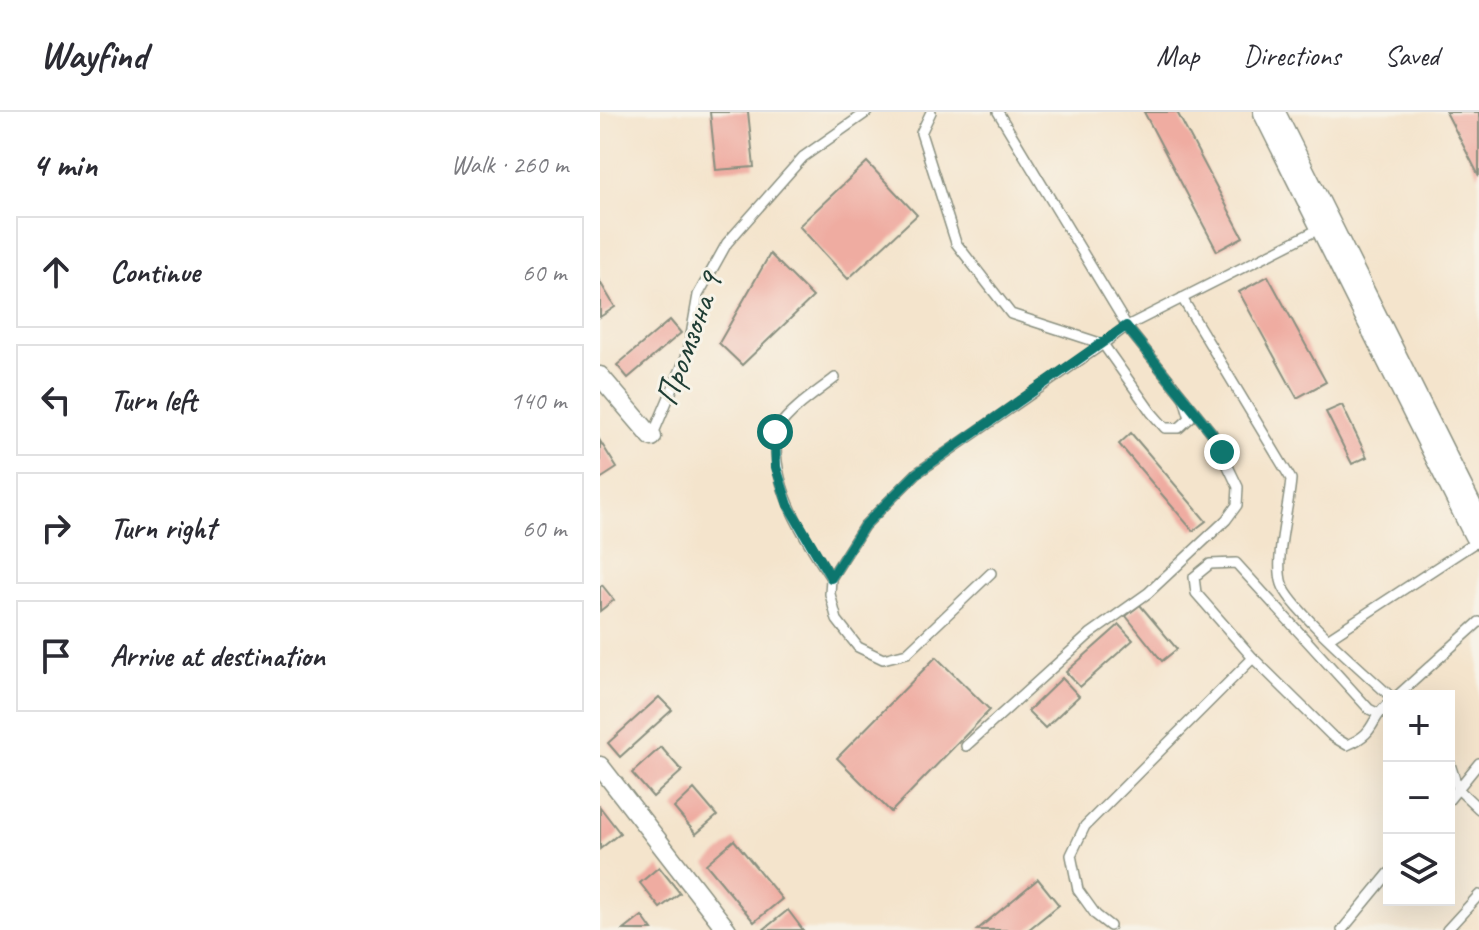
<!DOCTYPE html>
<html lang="en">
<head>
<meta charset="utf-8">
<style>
  body { margin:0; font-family:Caveat,sans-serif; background:#f7f7f7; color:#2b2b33 }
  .controls { position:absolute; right:24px; bottom:24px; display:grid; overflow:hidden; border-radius:0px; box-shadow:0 8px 32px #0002 }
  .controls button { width:72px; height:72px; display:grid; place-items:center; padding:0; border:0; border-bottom:2px solid #e1e1e2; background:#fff; color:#2b2b33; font:40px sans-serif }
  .stop { position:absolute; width:24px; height:24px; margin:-18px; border:6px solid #0f766e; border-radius:50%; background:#fff }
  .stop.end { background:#0f766e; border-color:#fff; box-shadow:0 2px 8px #0008 }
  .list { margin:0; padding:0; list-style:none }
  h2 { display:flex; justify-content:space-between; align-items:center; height:104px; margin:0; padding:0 32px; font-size:34px }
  h2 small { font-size:26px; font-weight:400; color:#7c7c81 }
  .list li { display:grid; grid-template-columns:52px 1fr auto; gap:24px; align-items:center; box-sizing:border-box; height:112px; margin:0 16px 16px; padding:0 16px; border:2px solid #e1e1e2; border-radius:0px }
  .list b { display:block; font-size:30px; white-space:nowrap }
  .list em { font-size:26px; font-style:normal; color:#7c7c81 }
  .icon { flex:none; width:44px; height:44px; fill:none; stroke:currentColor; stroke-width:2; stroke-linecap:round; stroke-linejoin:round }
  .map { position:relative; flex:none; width:879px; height:818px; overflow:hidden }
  header { display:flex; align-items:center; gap:48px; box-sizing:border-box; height:112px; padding:0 40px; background:#fff; border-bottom:2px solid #e1e1e2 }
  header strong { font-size:38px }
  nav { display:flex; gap:44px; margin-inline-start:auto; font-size:28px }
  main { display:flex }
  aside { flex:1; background:#fff }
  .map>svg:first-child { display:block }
  .building { fill:#efaca1 }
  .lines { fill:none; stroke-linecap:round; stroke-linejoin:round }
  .service-casing { stroke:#8a9080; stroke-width:12 }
  .minor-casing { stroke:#8a9080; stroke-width:21 }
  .primary-casing { stroke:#8a9080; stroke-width:33 }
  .service { stroke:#fff; stroke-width:9 }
  .minor { stroke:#fff; stroke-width:18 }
  .primary { stroke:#fff; stroke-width:30 }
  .route { stroke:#0f766e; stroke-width:10 }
  .labels { text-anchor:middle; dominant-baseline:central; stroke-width:6; stroke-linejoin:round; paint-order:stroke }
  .street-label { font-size:34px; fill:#1f3d34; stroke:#f7f3e8 }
</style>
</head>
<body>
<header>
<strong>Wayfind</strong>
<nav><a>Map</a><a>Directions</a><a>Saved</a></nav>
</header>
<main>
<aside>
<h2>4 min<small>Walk · 260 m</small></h2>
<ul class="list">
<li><svg class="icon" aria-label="ahead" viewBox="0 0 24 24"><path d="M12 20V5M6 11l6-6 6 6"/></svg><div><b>Continue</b></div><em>60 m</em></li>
<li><svg class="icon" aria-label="left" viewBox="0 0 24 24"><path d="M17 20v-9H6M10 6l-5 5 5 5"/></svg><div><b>Turn left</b></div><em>140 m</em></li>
<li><svg class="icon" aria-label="right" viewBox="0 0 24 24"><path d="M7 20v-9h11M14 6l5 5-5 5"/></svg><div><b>Turn right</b></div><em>60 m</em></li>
<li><svg class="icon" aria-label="arrive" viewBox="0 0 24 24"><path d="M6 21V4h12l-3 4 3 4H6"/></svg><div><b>Arrive at destination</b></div></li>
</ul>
</aside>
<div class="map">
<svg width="879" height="818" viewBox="0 0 879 818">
  <rect width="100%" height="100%" fill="#f7f3e8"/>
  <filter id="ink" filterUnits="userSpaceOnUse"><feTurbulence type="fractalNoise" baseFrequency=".0125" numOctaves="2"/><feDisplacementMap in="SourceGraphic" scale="16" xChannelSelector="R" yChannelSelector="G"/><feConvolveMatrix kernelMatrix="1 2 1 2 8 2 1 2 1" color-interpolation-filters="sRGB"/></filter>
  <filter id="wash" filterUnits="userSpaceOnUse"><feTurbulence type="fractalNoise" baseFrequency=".006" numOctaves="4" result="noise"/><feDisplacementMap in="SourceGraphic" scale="32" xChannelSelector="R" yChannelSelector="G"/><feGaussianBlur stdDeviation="1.8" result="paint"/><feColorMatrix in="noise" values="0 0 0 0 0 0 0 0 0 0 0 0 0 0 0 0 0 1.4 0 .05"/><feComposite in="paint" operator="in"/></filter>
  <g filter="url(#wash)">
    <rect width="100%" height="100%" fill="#f4e4cc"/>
    <g id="blocks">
      <g class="building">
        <polygon points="110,0 148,0 154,55 116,58"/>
        <polygon points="544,0 577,0 643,125 617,139"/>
        <polygon points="846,0 879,0 879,64"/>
        <polygon points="267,50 317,103 248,167 199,114"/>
        <polygon points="170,142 213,185 142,253 119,231"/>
        <polygon points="668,164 726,270 697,286 639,180"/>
        <polygon points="0,170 15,195 0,205"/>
        <polygon points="70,208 81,221 28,266 17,253"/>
        <polygon points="742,293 767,345 752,352 726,300"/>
        <polygon points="531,321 606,409 593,419 519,332"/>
        <polygon points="0,329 17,356 0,367"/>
        <polygon points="2,473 14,488 0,499 0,475"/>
        <polygon points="540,493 577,537 562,549 526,504"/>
        <polygon points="519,513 533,528 480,575 466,560"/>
        <polygon points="336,545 390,598 291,700 237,646"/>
        <polygon points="462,566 479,584 445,616 428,599"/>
        <polygon points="59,585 72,598 20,645 8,631"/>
        <polygon points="61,635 82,659 53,685 32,661"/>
        <polygon points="94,677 117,704 96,722 74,696"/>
        <polygon points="0,695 20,721 0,737"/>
        <polygon points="134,728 182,787 154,810 106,752"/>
        <polygon points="59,755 80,781 60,796 40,771"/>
        <polygon points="438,767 459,793 428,818 377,818"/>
        <polygon points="188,798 203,818 163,818"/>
        <polygon points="42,804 52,818 24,818"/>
      </g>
    </g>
  </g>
  <g filter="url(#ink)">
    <use href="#blocks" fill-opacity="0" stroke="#8a9080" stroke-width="2"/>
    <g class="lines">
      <g class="service-casing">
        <g id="service">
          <polyline points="331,0 321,21 356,131 411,202 503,232 527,214 721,116"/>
          <polyline points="398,0 527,214"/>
          <path d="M582,186L691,367C689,396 674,447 682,472C690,497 768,563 790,584"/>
          <polyline points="52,325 88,240 98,183 127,131 203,45 267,0"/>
          <polyline points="391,461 307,541 283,547 258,535 237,508 230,482 231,466 264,414 317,361 503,232 551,300 565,316 579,316 590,306 584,286"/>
          <path d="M231,466C205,426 176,383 176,334C176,327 175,322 178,316C192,296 216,281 235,266"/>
          <polyline points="729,526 879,428"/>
          <polyline points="797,584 879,510"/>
          <path d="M777,601L769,597L636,451L610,452L594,465L596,481L653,546L732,624L747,633C778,620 768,609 789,591"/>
          <polyline points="366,634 490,522 548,481 626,408 637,393 638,375 612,321 526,214"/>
          <polyline points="849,649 858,677 879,697"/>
          <polyline points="849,688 879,651"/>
          <polyline points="510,814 496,803 478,778 471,743 485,714 653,546"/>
          <polyline points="742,818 789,761"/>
          <polyline points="847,818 879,783"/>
        </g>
      </g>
      <g class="minor-casing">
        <g id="minor">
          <polyline points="0,264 52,325"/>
          <polyline points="0,654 127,818"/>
        </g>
      </g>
      <g class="primary-casing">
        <polyline id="primary" points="669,0 879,421"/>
      </g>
      <use href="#service" class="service"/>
      <use href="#minor" class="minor"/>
      <use href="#primary" class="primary"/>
    </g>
  </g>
  <g class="lines" filter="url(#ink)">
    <polyline class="route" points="175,320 176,355 188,393 231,466 264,414 317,361 526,214 612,321 622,340"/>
  </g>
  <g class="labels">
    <g class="street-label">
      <text transform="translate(88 227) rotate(-70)">Промзона 9</text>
    </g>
  </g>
</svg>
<div class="controls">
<button>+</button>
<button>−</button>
<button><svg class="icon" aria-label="layers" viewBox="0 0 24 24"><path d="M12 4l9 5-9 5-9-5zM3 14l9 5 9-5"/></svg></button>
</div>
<div class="stop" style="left:175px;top:320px"></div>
<div class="stop end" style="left:622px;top:340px"></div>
</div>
</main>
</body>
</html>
